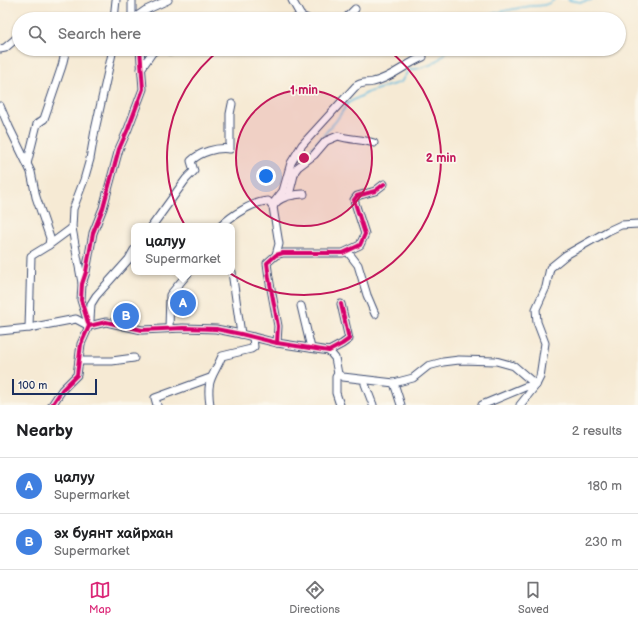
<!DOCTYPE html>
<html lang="en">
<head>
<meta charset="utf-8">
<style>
  body { margin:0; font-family:"Balsamiq Sans",sans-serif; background:#f6f6f6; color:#202124 }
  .scale { position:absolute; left:12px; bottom:10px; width:85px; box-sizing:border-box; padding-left:4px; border:2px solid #1b2f5e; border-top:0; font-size:11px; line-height:14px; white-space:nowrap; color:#1b2f5e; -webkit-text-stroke:3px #fbf7ec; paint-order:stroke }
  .you { position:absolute; left:266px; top:176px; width:14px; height:14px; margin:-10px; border:3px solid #fff; border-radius:50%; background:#1a73e8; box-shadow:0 0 0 6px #1a73e833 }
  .badge { display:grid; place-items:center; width:26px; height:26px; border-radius:50%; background:#db2777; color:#fff; font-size:13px; font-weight:700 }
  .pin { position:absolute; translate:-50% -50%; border:2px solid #fff; box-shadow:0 1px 4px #0006 }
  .popup { position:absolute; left:131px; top:223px; width:104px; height:52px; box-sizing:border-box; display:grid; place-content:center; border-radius:8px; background:#fff; filter:drop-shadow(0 1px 3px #0005); font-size:13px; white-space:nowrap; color:#757577 }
  .popup b { font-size:15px; color:#202124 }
  .popup::after { content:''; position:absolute; left:50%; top:100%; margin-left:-8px; border:8px solid transparent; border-top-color:#fff }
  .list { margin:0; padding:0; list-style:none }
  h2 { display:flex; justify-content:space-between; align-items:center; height:52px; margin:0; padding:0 16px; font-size:17px }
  h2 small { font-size:13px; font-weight:400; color:#757577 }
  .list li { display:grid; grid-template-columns:26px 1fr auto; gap:12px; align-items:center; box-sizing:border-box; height:56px; padding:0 16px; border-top:1px solid #e0e0e0 }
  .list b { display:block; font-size:15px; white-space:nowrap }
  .list p { margin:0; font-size:13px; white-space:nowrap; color:#757577 }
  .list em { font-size:13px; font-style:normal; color:#757577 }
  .icon { flex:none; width:22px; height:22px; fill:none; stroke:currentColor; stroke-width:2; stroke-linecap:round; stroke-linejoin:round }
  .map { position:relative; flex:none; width:638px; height:405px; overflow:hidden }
  .search { position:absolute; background:#fff; box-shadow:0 1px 3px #0004; left:12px; right:12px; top:12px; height:44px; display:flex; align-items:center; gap:10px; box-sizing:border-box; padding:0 14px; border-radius:22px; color:#757577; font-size:15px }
  .sheet { height:164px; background:#fff }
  nav { display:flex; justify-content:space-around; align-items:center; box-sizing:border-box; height:56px; border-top:1px solid #e0e0e0; background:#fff; font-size:11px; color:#757577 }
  nav a { display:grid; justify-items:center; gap:2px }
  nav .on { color:#db2777 }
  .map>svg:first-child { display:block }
  .green { fill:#add985; stroke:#648472 }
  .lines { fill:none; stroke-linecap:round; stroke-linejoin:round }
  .stream { stroke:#63bbe0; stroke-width:1.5 }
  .minor-casing { stroke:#3c4b70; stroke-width:9 }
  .minor { stroke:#fff; stroke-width:7 }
  .cycleway-casing { stroke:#fbf7ec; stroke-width:6 }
  .cycleway { stroke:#d6006c; stroke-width:4 }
  .ring { fill:none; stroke:#c2185b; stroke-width:2 }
  .centre { fill:#c2185b; stroke:#fbf7ec; stroke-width:2 }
  .ring-label { font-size:12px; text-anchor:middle; font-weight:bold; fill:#c2185b; stroke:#fbf7ec; stroke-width:3.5; stroke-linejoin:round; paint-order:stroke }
</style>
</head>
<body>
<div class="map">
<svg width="638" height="405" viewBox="0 0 638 405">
  <rect width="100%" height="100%" fill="#fbf7ec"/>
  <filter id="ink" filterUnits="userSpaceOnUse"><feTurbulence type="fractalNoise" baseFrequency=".025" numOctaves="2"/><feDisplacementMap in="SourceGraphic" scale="8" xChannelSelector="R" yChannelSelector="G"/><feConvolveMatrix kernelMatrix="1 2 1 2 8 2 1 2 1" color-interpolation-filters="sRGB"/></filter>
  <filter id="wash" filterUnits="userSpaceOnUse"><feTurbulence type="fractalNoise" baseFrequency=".012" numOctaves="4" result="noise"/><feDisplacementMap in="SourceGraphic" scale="16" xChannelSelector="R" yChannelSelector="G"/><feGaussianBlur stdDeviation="0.9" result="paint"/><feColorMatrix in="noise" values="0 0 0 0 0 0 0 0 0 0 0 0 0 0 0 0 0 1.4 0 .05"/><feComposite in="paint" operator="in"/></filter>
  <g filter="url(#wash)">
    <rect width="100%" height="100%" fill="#f6ead4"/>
    <polygon class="green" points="169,49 179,49 180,56 170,57"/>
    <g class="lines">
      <g class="stream">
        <polyline points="568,0 581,2 592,0"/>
        <path d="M476,19C491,13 509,10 525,7C539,4 541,9 554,0"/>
        <path d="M311,149L336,121L348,103L369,92L401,82L408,71C428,66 435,66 449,49"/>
      </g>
    </g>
  </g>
  <g filter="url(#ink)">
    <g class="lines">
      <g class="minor-casing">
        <g id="minor">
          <polyline points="132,0 132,19"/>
          <polyline points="292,0 301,16"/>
          <polyline points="114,19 116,0"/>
          <polyline points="133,19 146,10 168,0"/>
          <polyline points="294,19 301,16 308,19"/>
          <polyline points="345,19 355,9"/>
          <polyline points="0,49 5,48 19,36"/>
          <polyline points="237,49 238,49"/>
          <polyline points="141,69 152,53 157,49"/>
          <polyline points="0,106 9,127 31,172 36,197 50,238 49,245 31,256 29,328"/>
          <polyline points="27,164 37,124 44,119 62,66 66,49"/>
          <path d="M289,195L295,171L298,167L314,155L326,141L338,136C350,140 362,139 374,143"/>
          <path d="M272,205L283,191L291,163L302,145L355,87C362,81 365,84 373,82C392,78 405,64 423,57"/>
          <path d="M152,226L186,179L194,171L191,161C200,152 217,147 230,149V114L232,104"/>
          <path d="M221,226C232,215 253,202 268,201L273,207"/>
          <polyline points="72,228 82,283"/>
          <polyline points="49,245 72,228 73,209 84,180 90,159 95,130 113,49"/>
          <polyline points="348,252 358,265 367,295 375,314"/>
          <path d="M276,255L279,244L273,207C278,196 293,195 304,194"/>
          <polyline points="232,272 241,334"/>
          <polyline points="301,306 311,348"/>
          <polyline points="90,320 91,304 96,296 129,259 134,250"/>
          <polyline points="89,326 81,300 82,284 86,272 93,233 103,208 119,149 128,129 143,89 140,49"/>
          <polyline points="169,328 170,295 189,272"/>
          <polyline points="0,331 29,328 76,319 89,326"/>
          <polyline points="277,343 278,326 269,278 267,263 276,255 283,253 343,253 360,245 365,234 354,200 357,196 375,191 384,184"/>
          <polyline points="329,351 335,358 338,374 343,377 394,383 413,378 428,366 443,362 459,360 496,361 514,366 536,385"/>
          <polyline points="79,361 112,361 134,358"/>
          <polyline points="338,374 336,377 336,393 340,405"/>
          <polyline points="365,380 365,384 373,405"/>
          <polyline points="394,383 401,405"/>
          <polyline points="52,405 62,390 77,375 81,344 89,326 106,322 142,330 183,328 216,329 241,334 277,343 329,351 342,344 349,339 341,304"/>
          <polyline points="157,405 155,398 210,378"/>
          <path d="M210,405C206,378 213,378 222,356L251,349L254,347L253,337"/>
          <polyline points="482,405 525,387 536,385"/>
          <polyline points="520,405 536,385 540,377 545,343 537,322 536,309 546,287 550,268 566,255 608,231 621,225 638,224"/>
        </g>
      </g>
      <use href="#minor" class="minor"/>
      <g class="cycleway-casing">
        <g id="cycleway">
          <polyline points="89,326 81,300 82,284 86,272 93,233 103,208 119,149 128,129 143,89 140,49"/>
          <polyline points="277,343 278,326 269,278 267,263 276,255 283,253 343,253 360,245 365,234 354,200 357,196 375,191 384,184"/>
          <polyline points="52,405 62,390 77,375 81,344 89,326 106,322 142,330 183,328 216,329 241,334 277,343 329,351 342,344 349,339 341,304"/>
        </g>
      </g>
      <use href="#cycleway" class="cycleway"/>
    </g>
  </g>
  <circle cx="304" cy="158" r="68" fill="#c2185b" fill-opacity=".12"/>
  <g class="ring">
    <circle cx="304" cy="158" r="68"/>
    <path d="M387 49A137 137 0 1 1 221 49"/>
  </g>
  <circle cx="304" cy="158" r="6" class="centre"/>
  <g class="ring-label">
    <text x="304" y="94">1 min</text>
    <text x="441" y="162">2 min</text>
  </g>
</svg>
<div class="scale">100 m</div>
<div class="you"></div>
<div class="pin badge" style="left:183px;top:303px;background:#3f7fe0">A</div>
<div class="popup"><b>цалуу</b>Supermarket</div>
<div class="pin badge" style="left:126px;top:316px;background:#3f7fe0">B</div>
<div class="search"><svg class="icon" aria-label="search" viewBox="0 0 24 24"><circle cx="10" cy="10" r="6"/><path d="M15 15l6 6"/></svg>Search here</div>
</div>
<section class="sheet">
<h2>Nearby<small>2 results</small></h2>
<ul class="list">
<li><span class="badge" style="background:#3f7fe0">A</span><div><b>цалуу</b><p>Supermarket</p></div><em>180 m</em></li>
<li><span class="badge" style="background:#3f7fe0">B</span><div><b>эх буянт хайрхан</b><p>Supermarket</p></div><em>230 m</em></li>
</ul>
</section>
<nav>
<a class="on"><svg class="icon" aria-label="map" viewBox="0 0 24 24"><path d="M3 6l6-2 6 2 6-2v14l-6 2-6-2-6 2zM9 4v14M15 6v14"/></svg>Map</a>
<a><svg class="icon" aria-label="directions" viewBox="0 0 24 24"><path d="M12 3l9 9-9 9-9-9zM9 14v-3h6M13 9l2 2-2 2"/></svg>Directions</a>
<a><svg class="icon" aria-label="saved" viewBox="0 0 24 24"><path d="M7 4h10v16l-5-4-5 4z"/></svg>Saved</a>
</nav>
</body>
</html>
